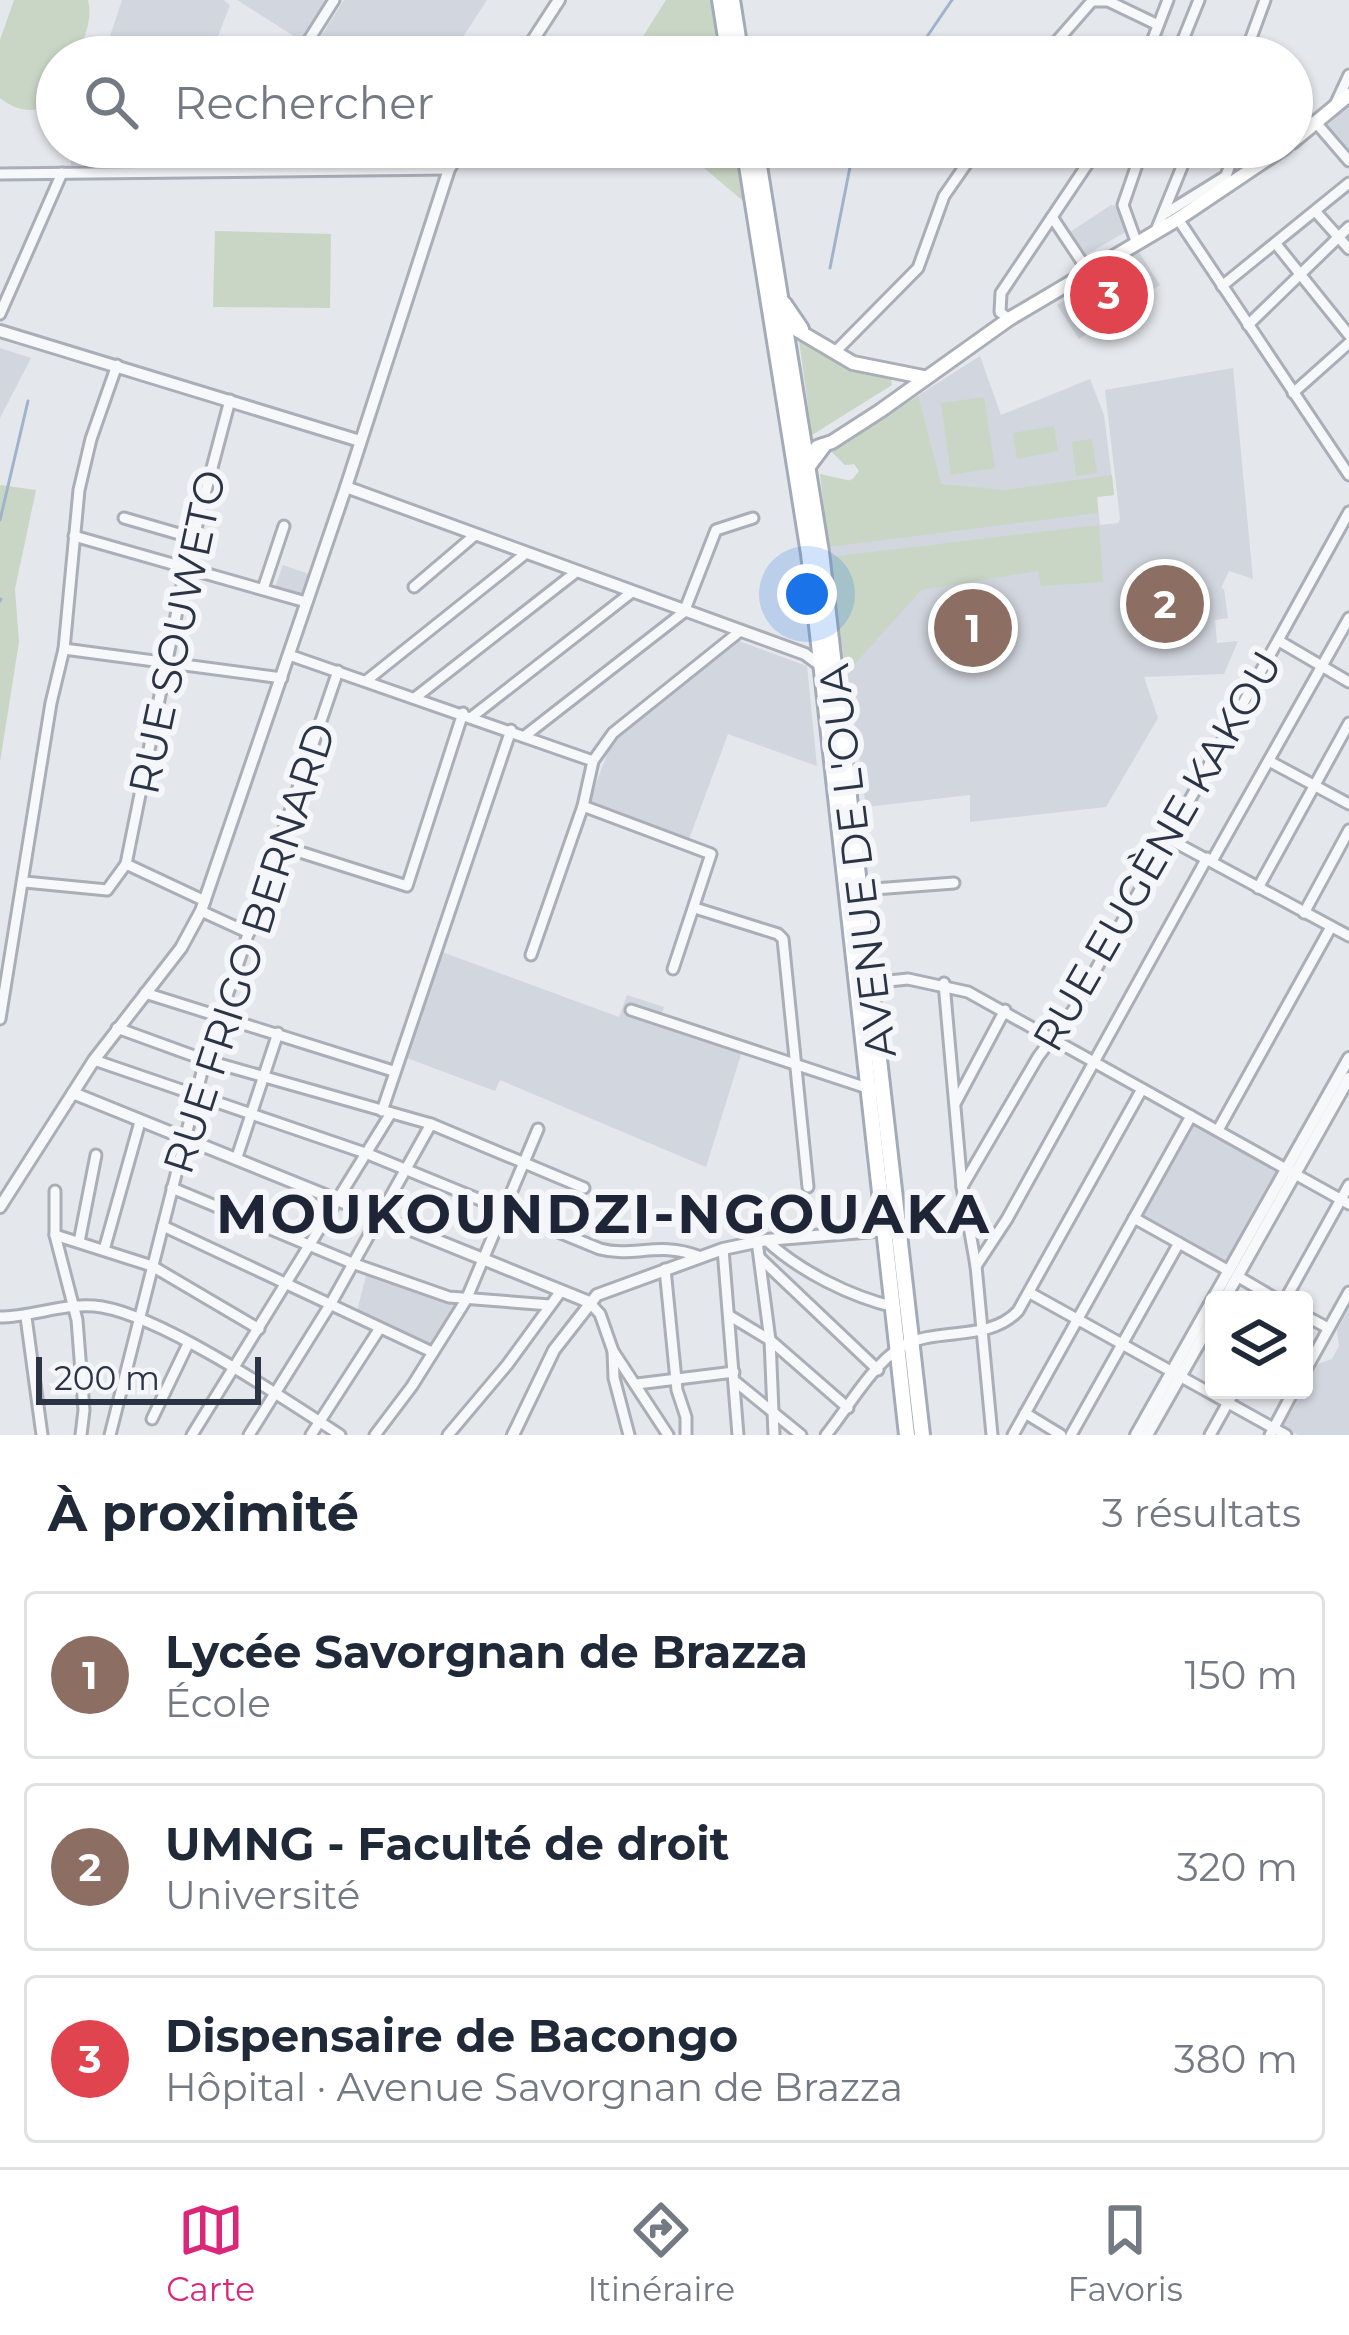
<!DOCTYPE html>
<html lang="fr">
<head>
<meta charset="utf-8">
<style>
  body { margin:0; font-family:Montserrat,sans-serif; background:#f6f6f7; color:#1f2937 }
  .controls { position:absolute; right:36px; bottom:36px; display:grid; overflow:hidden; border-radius:12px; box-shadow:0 3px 9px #0004 }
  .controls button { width:108px; height:108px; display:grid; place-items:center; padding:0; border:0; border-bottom:3px solid #e0e1e3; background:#fff; color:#1f2937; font:60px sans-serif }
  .scale { position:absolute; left:36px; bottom:30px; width:225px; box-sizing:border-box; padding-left:12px; border:6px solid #2b3445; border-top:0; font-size:33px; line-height:42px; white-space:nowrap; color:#2b3445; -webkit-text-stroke:9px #f4f6f9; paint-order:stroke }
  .you { position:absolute; left:807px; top:594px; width:42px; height:42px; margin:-30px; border:9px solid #fff; border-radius:50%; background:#1a73e8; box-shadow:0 0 0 18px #1a73e833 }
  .badge { display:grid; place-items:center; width:78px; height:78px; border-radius:50%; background:#db2777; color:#fff; font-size:39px; font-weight:700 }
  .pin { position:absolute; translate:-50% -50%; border:6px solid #fff; box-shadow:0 3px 12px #0006 }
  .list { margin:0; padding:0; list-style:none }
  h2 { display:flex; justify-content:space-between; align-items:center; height:156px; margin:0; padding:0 48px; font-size:51px }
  h2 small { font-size:39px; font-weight:400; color:#747a83 }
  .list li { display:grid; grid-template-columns:78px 1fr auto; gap:36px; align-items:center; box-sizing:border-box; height:168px; margin:0 24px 24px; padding:0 24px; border:3px solid #e0e1e3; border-radius:12px }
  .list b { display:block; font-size:45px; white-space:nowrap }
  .list p { margin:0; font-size:39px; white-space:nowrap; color:#747a83 }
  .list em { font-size:39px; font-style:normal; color:#747a83 }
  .icon { flex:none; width:66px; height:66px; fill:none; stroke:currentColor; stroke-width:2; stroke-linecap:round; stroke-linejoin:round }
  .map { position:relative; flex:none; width:1349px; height:1435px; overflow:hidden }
  .search { position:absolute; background:#fff; box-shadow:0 3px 9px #0004; left:36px; right:36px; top:36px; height:132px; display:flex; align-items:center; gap:30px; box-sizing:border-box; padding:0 42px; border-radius:66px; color:#747a83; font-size:45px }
  .sheet { height:732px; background:#fff }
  nav { display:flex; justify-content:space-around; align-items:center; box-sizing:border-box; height:168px; border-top:3px solid #e0e1e3; background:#fff; font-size:33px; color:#747a83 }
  nav a { display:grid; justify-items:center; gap:6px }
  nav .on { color:#db2777 }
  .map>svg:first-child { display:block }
  .built { fill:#d2d6de }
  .green { fill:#c9d6c5 }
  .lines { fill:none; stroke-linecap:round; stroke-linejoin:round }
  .stream { stroke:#9fb4cc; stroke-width:3 }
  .minor-casing { stroke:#a9aeb7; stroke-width:15 }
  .tertiary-casing { stroke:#a9aeb7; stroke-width:16 }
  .secondary-casing { stroke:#a9aeb7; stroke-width:18 }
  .primary-casing { stroke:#a3abb8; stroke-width:20 }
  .minor { stroke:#f7f8fa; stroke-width:9 }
  .tertiary { stroke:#f7f8fa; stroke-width:10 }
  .secondary { stroke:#fff; stroke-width:12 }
  .primary { stroke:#fff; stroke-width:14 }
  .labels { text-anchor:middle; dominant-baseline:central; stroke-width:12; stroke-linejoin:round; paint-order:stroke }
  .street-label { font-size:42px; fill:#2b3445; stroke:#f4f6f9 }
  .district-label { font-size:54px; font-weight:bold; letter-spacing:3px; fill:#1d2536; stroke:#f4f6f9 }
</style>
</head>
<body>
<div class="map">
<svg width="1349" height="1435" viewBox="0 0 1349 1435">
  <rect width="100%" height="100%" fill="#e4e7ec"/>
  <g class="built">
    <polygon points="122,0 223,0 230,5 210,57 103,57"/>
    <polygon points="237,0 325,0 300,40"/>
    <polygon points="344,0 487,0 450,57 308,57"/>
    <polygon points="1349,105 1349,155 1325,128"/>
    <polygon points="72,147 191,147 185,163 71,165"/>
    <polygon points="328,147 392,147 381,164 318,163"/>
    <polygon points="1111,205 1117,206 1129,230 1082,257 1067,234"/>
    <polygon points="1139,252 1160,285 1079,339 1057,305"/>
    <polygon points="0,348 31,358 0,418"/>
    <polygon points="980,356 1001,415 1090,379 1104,415 1114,495 1097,497 1100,525 1118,523 1120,519 1105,390 1233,368 1253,579 1229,571 1221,588 1224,589 1228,618 1215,620 1217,643 1238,641 1224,674 1144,677 1158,718 1106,807 970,822 970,795 866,807 820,474 845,481 857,478 859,470 854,464 845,465 831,451"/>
    <polygon points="283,565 309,574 301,595 275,587"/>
    <polygon points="736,640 807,666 817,766 728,734 688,842 588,805 615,733 656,708"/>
    <polygon points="442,952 619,1017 627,995 664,1007 660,1019 743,1048 706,1167 500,1080 495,1091 407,1058"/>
    <polygon points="1191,1116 1283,1165 1224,1269 1134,1218"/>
    <polygon points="367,1272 454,1302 456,1306 431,1349 356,1315"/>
    <polygon points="1349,1309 1349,1435 1298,1435 1282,1426 1318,1364 1332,1359 1339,1346 1337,1330"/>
  </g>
  <g class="green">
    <path d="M14,0H88C93,20 84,38 77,57H57V100C37,114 19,113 0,98V40Z"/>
    <polygon points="666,0 712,0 722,57 630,57"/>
    <polygon points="679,147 738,147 748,205"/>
    <polygon points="215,231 331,234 330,308 213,307"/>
    <path d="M798,333C827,353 855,373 891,378L892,385L812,435Z"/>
    <polygon points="918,396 941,484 1005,490 1112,475 1114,495 1097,497 1098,513 828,547 820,474 851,481 859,471 854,464 845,465 831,451"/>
    <polygon points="984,397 995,468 951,475 941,403"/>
    <polygon points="1054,426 1058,451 1017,459 1013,433"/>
    <polygon points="1092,439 1097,473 1076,476 1072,442"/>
    <polygon points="0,485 36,490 15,589 19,642 0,762"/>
    <polygon points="1099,525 1103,582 1041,586 1038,571 921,590 846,674 829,557"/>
  </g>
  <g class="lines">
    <g class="stream">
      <polyline points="913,57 952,0"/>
      <polyline points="830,268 850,167 861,147"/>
      <polyline points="0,520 28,401"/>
      <polyline points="0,601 1,599"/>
    </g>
    <g class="minor-casing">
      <g id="minor">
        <polyline points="298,57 334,0"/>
        <polyline points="1043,57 1092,1 1108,1 1158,25"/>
        <polyline points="1146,57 1168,0"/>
        <polyline points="1176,57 1199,0"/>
        <polyline points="1244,57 1265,0"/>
        <polyline points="1335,105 1349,75"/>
        <polyline points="1292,114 1318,125 1349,161"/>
        <polyline points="226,170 241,147"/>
        <polyline points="0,174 449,169"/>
        <polyline points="1316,212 1349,249"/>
        <polyline points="1163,215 1226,176 1236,147"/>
        <polyline points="1052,217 1090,274"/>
        <polyline points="1178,219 1349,475"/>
        <polyline points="1155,233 1190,147"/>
        <polyline points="1137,244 1123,205 1143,147"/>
        <polyline points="1276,244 1349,335"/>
        <polyline points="1222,286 1349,183"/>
        <polyline points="0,314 62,173"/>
        <polyline points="1009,319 1000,312 1001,293 1099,147"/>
        <polyline points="1248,325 1349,227"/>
        <polyline points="834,353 918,268 944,196 978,147"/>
        <polyline points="1293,393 1349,343"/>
        <polyline points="124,518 193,538"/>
        <polyline points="74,536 306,602"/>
        <polyline points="414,587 475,535"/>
        <polyline points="263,589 284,526"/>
        <polyline points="1279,641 1349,682"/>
        <polyline points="64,649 282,678"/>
        <polyline points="289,655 593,761"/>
        <polyline points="366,681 525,554"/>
        <polyline points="416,697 576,572"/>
        <polyline points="473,716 632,592"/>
        <polyline points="526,735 684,612 716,530 753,518"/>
        <polyline points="1269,761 1349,804"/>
        <polyline points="583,806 711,854 673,969"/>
        <polyline points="1167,838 1349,936"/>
        <polyline points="281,846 407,886 463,713"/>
        <polyline points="1212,861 1349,618"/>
        <polyline points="126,864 205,901"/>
        <polyline points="25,882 107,890 126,864 186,566 230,400"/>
        <polyline points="1258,888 1349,723"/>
        <polyline points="861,890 954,883"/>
        <polyline points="695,908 778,934 783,939 808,1187"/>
        <polyline points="201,911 249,933"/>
        <polyline points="1304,913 1349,830"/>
        <polyline points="531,955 583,806 593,761 613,733 739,632"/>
        <polyline points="869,983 908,979 968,992 1349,1204"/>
        <polyline points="944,983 962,1187 976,1266 992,1435"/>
        <polyline points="145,993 393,1071"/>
        <polyline points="631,1010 873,1090"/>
        <polyline points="0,1019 51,703 64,649 79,490 91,439 117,365"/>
        <polyline points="117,1028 205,1060 431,1124 584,1188"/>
        <path d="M94,1060L368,1154L600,1249C633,1258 659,1241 698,1256"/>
        <polyline points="956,1102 1005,1010"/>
        <polyline points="382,1111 511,730"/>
        <polyline points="1218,1130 1331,927"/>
        <polyline points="237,1157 278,1033"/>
        <polyline points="962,1187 1038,1057 1074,1009 1349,512"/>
        <polyline points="172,1188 352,1263 449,1297 550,1305"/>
        <polyline points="55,1191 55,1235 77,1320 84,1410 81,1435"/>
        <polyline points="1134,1218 1229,1271"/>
        <polyline points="163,1226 432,1352"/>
        <polyline points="55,1235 152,1266 259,1329"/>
        <path d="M766,1240C799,1271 851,1297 895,1307"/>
        <polyline points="757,1241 770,1340 774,1435"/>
        <polyline points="79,1242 96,1155"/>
        <polyline points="723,1249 738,1435"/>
        <polyline points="104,1250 140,1122"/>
        <polyline points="760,1258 878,1370"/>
        <polyline points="976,1266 1007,1219 1207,858"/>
        <polyline points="665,1269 677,1390 686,1417 686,1435"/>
        <polyline points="1237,1276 1278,1300"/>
        <polyline points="1030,1293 1286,1435"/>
        <polyline points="1285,1300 1349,1185"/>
        <polyline points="589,1302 600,1314 613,1351 668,1435"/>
        <polyline points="1304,1315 1328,1328"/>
        <polyline points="730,1316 770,1340 848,1408"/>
        <path d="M0,1317C34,1317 68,1301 102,1307C165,1318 283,1398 340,1435"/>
        <polyline points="26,1317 42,1435"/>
        <polyline points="613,1351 614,1378 629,1435"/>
        <polyline points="1304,1373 1349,1292"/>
        <polyline points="736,1382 801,1435"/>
        <polyline points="637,1384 734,1372"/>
        <polyline points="1025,1413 1061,1435"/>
        <polyline points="152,1419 188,1344"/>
        <polyline points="110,1435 205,1060 338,671"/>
        <polyline points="192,1435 391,1113"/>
        <polyline points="249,1435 330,1305 431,1124"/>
        <polyline points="311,1435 380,1328"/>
        <polyline points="375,1435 412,1386 466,1300 538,1129"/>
        <polyline points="448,1435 507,1365 561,1291"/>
        <path d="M826,1435C848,1408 871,1366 901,1347C936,1326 988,1343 1018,1311L1142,1089"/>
        <polyline points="1013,1435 1191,1116"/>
        <polyline points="1071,1435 1179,1243"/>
        <polyline points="1210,1435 1235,1390"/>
        <polyline points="1270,1435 1294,1390"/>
      </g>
    </g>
    <g class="tertiary-casing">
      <g id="tertiary">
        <polyline points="522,57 559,0"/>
        <polyline points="0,331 360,441"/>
        <polyline points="346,487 805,654 824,668"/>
        <polyline points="73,1093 589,1302"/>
        <polyline points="0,1207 94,1060 181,948 201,911 346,487 449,169 463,147"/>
        <polyline points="1224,1300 1349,1078"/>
        <polyline points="513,1435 554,1350 597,1295 723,1249 766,1240 887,1230"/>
        <polyline points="1136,1435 1349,1058"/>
        <polyline points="1147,1435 1214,1317"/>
      </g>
    </g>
    <g class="secondary-casing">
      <g id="secondary">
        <polyline points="1292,142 1349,95"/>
        <polyline points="792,327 853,363 923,377"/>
        <polyline points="817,447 832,442 880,411 1009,319 1178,219 1285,147"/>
      </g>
    </g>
    <g class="primary-casing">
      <g id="primary">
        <polyline points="720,0 729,57"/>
        <polyline points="732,0 741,57"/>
        <polyline points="744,147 809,554 907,1435"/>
        <polyline points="756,147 821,552 922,1435"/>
        <polyline points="784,304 801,329"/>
        <polyline points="808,466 823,446"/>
      </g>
    </g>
    <use href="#minor" class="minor"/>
    <use href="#tertiary" class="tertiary"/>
    <use href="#secondary" class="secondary"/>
    <use href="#primary" class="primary"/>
  </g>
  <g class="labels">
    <g class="street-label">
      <text transform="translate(177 632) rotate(-78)">RUE SOUWETO</text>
      <text transform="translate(1157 851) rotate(-60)">RUE EUGÈNE KAKOU</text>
      <text transform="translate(857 861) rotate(-97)">AVENUE DE L'OUA</text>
      <text transform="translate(249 948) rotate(-72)">RUE FRIGO BERNARD</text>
    </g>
    <g class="district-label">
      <text x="604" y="1214">MOUKOUNDZI-NGOUAKA</text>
    </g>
  </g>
</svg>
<div class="controls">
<button><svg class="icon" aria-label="layers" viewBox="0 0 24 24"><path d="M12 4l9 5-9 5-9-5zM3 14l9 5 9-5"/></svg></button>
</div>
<div class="scale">200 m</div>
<div class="you"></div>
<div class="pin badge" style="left:973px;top:628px;background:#8d6e63">1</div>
<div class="pin badge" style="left:1165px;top:604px;background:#8d6e63">2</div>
<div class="pin badge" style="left:1109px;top:295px;background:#e0444e">3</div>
<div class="search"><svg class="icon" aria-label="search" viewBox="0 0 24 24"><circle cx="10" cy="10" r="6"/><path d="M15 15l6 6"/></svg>Rechercher</div>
</div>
<section class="sheet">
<h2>À proximité<small>3 résultats</small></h2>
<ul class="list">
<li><span class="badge" style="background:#8d6e63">1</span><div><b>Lycée Savorgnan de Brazza</b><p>École</p></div><em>150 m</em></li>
<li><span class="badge" style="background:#8d6e63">2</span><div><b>UMNG - Faculté de droit</b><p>Université</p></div><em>320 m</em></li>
<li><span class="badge" style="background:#e0444e">3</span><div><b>Dispensaire de Bacongo</b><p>Hôpital · Avenue Savorgnan de Brazza</p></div><em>380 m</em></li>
</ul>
</section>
<nav>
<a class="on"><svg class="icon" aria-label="map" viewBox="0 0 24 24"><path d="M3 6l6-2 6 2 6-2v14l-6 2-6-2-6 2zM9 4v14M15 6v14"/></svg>Carte</a>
<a><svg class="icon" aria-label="directions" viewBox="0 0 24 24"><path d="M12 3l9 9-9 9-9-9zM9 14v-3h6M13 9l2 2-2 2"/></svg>Itinéraire</a>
<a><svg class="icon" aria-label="saved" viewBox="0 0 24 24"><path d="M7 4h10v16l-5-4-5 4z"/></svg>Favoris</a>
</nav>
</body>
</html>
